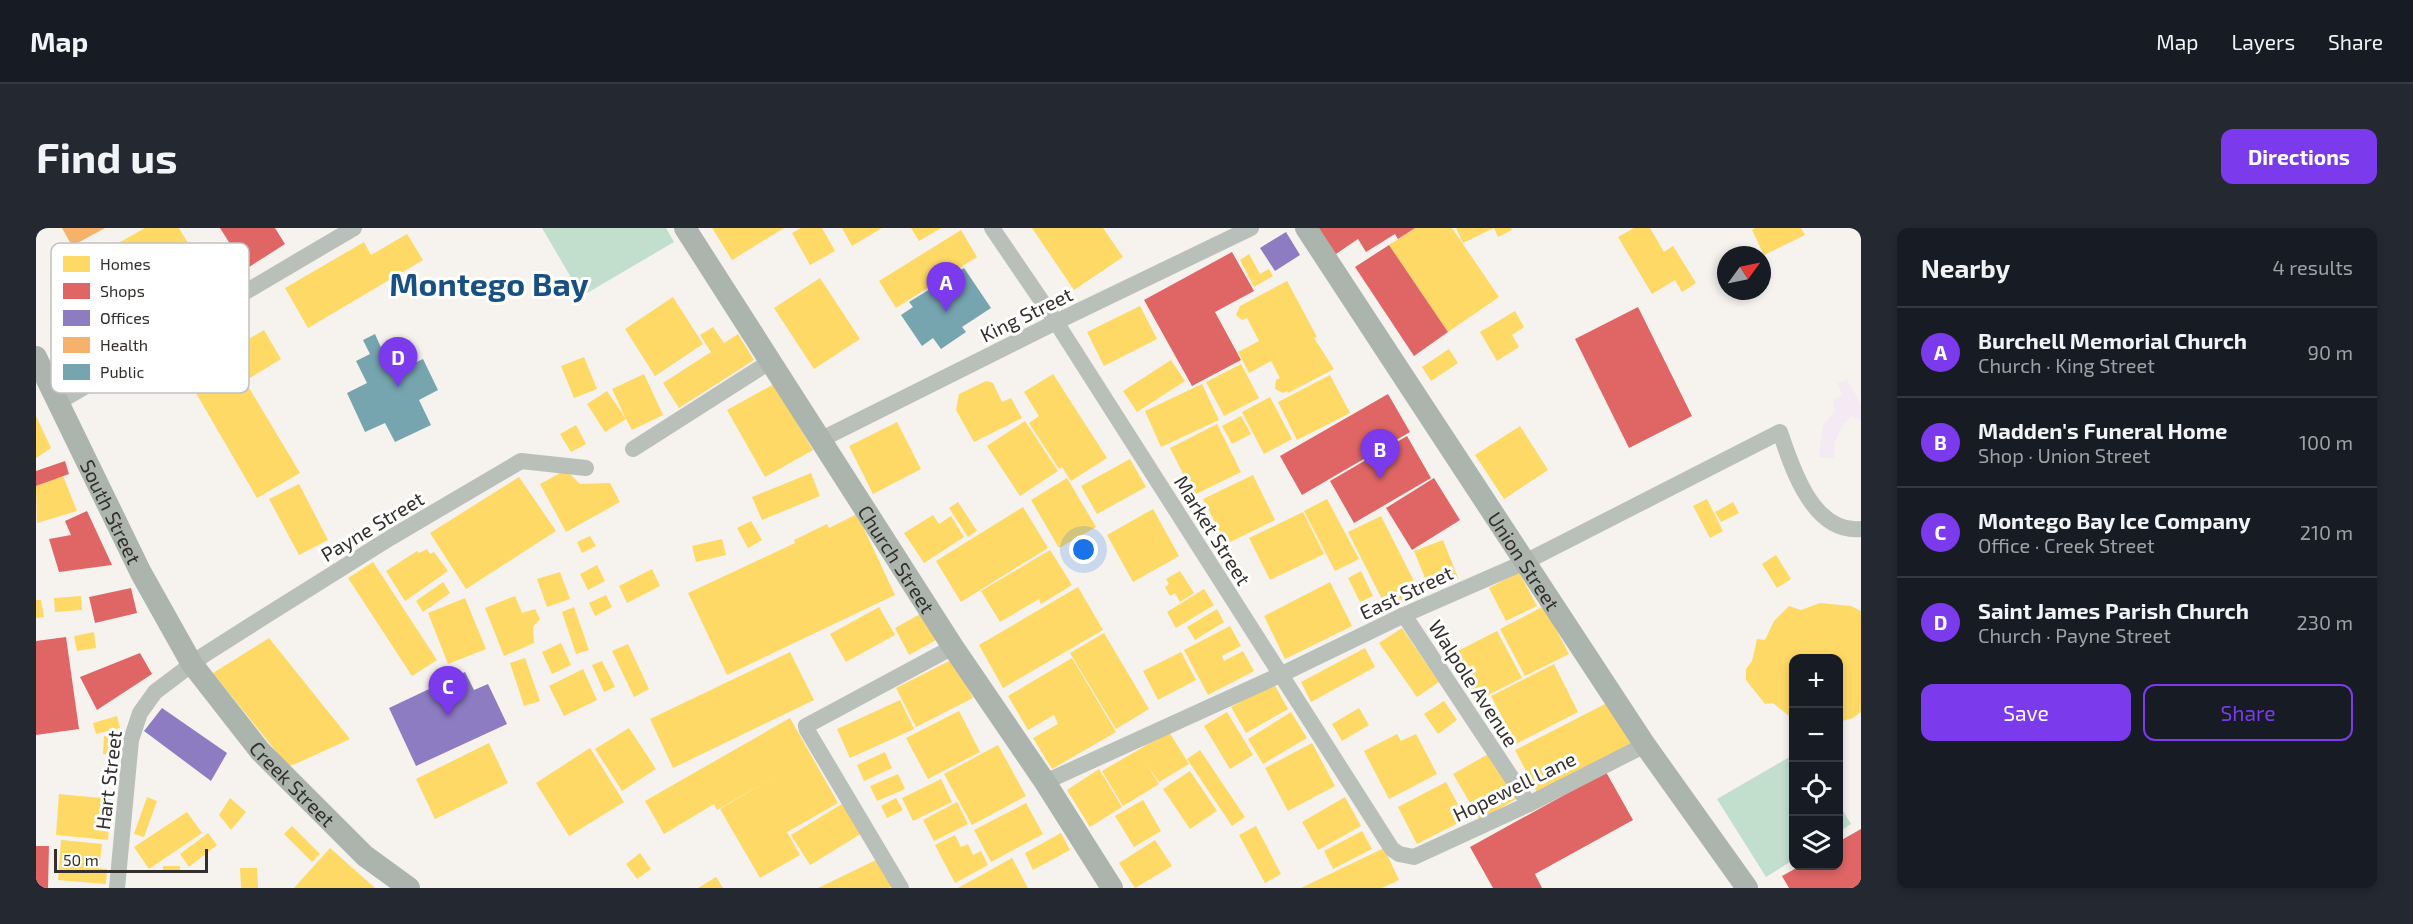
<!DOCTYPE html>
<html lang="en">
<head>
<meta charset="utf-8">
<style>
  body { margin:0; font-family:"Exo 2",sans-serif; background:#242831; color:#f1f3f6 }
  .controls { position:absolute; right:18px; bottom:18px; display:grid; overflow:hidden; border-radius:12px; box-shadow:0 3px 9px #0003 }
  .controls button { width:54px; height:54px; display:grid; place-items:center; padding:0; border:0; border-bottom:2px solid #363941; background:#171b24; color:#f1f3f6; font:30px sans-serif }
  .compass { position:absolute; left:1681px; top:18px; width:54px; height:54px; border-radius:50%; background:#171b24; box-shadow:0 3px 9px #0003; rotate:57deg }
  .scale { position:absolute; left:18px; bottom:15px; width:154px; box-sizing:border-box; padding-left:6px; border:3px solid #322f2c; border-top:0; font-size:16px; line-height:21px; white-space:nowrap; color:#322f2c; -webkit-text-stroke:4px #fff; paint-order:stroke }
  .you { position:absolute; left:1048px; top:322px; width:21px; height:21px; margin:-15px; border:4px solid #fff; border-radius:50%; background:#1a73e8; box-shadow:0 0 0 9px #1a73e833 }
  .badge { display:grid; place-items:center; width:39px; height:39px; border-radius:50%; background:#7c3aed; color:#fff; font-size:20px; font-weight:700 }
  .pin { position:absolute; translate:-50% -50px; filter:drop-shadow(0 2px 3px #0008) }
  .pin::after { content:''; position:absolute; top:32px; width:21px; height:18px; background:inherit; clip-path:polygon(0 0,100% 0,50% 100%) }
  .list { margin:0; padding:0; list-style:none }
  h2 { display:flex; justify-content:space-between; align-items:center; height:78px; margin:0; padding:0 24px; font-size:26px }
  h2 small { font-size:20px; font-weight:400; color:#9ea1a6 }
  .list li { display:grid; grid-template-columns:39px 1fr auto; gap:18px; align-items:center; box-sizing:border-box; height:90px; padding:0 24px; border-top:2px solid #363941 }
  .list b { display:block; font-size:22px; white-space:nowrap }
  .list p { margin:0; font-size:20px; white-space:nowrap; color:#9ea1a6 }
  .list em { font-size:20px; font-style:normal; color:#9ea1a6 }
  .actions { display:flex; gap:12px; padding:18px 24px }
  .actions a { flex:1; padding:14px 0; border:2px solid #7c3aed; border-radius:12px; text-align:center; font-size:21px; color:#7c3aed }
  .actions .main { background:#7c3aed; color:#fff }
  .icon { flex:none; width:33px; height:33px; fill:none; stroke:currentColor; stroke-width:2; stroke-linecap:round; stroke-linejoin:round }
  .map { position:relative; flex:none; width:1825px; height:660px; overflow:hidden; border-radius:12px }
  header { display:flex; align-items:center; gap:36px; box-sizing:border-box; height:84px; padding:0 30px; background:#171b24; border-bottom:2px solid #363941 }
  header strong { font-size:28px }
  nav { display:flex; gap:33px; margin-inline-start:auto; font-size:21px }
  .intro { display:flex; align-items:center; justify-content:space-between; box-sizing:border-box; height:144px; padding:0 36px }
  h1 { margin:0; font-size:42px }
  .button { padding:15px 27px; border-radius:12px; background:#7c3aed; color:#fff; font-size:21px; font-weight:700 }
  main { display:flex; gap:36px; padding:0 36px }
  aside { flex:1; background:#171b24; border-radius:12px; box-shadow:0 3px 9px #0003 }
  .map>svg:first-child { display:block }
  .education { fill:#f3eaf4 }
  .green { fill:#c2dfce }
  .homes { fill:#ffd966 }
  .shops { fill:#e06666 }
  .offices { fill:#8e7cc3 }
  .health { fill:#f6b26b }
  .public { fill:#76a5af }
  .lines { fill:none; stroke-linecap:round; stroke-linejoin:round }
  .street { stroke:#b9bfb9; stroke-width:16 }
  .secondary { stroke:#acb5ad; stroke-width:22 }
  .labels { text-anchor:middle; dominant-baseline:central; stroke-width:6; stroke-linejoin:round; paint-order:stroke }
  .street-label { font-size:20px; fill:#322f2c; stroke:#fff }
  .town-label { font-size:32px; font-weight:bold; fill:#185082; stroke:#fff }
  .key { fill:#fff; stroke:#c2c1c0; stroke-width:1.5 }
  .key-label { font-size:16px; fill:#322f2c }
</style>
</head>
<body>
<header>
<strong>Map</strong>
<nav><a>Map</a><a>Layers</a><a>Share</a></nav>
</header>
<div class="intro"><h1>Find us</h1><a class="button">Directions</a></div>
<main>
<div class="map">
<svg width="1825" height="660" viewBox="0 0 1825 660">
  <rect width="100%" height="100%" fill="#f6f2ee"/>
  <polygon class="education" points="1811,152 1825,176 1825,193 1816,188 1807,196 1799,214 1798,230 1783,229 1787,198 1799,182 1797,171 1807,168 1801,155"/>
  <g class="green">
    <polygon points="506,0 630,0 638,14 546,68"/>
    <polygon points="1757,527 1757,632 1730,649 1681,571"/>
    <polygon points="1802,575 1815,596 1803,604 1802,604"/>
  </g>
  <g class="homes">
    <polygon points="109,0 143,0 164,35 133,53 138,61 118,72 128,90 89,114 63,66 101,42 84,14"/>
    <polygon points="676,0 748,0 696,32"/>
    <polygon points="765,0 786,0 799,23 774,37 756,5"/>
    <polygon points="806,0 846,0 816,18"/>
    <polygon points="875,0 905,0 883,13"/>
    <polygon points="996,0 1067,0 1087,29 1038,62"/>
    <polygon points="1379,0 1416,0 1463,69 1412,104 1353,17"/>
    <polygon points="1420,0 1475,0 1476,2 1462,9 1458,0 1427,15"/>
    <polygon points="1598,0 1614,0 1628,24 1637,18 1660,55 1646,64 1639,52 1616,66 1582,9"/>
    <polygon points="1719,0 1765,0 1769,7 1728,27 1716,2"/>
    <polygon points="925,2 941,29 860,80 843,53"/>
    <polygon points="371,6 387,32 272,100 249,60 328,14 335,27"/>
    <polygon points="1213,26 1224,46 1233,41 1237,48 1218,59 1204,32"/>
    <polygon points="784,50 824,111 778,141 738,80"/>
    <polygon points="1251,53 1281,109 1278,110 1298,141 1252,165 1251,163 1247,165 1239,161 1240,152 1244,150 1235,133 1213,145 1202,124 1223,113 1211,90 1206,92 1200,87 1204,78"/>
    <polygon points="637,69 667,116 619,148 589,101"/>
    <polygon points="1104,78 1121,111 1068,138 1051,104"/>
    <polygon points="1479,83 1488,99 1476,107 1483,119 1461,133 1444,104"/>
    <polygon points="677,99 688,115 702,106 718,132 643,180 627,155 675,124 664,107"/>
    <polygon points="228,102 245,131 209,153 264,245 221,270 150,148"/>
    <polygon points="1413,121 1422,135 1395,153 1386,139"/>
    <polygon points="548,129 561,161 538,170 525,138"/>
    <polygon points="1135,132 1149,153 1101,184 1087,163"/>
    <polygon points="1205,136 1223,170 1188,188 1170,154"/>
    <polygon points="608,146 627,187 596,202 590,191 569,204 551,176 571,163 590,191 576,161"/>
    <polygon points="1017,146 1071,230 1035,253 1026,239 1023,241 993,195 1003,188 988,164"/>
    <polygon points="1294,147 1314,185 1261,212 1242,174"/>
    <polygon points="950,153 957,155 966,174 975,170 986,190 938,214 920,182 923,166"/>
    <polygon points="738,156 777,222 729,249 691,182"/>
    <polygon points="1166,156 1183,192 1125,219 1109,183"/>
    <polygon points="1234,169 1256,211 1228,226 1206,184"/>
    <polygon points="0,188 15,220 0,230"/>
    <polygon points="1205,188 1215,206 1196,216 1186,198"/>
    <polygon points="989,193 1022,243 984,268 951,218"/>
    <polygon points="861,194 885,241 837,266 813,218"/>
    <polygon points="1181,196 1205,244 1158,267 1134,220"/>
    <polygon points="540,197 550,216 535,224 524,206"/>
    <polygon points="1484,198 1512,242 1468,271 1439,227"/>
    <polygon points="1094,231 1110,259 1061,286 1045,258"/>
    <polygon points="530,242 544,256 574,255 584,274 530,304 504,256"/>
    <polygon points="775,245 784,268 726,292 716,269"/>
    <polygon points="1217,247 1239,292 1190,316 1167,271"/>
    <polygon points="27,248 41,283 1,295 0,258"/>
    <polygon points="483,249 520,303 430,361 394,305"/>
    <polygon points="1031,250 1060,299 1023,320 995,272"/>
    <polygon points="263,256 292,312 263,327 233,271"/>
    <polygon points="1291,271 1323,331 1299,343 1268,283"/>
    <polygon points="1671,271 1687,303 1674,310 1657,278"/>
    <polygon points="922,274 941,303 932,309 913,280"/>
    <polygon points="1697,274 1703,285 1685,294 1679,284"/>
    <polygon points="987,279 1012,320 925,374 900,333"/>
    <polygon points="1117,281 1143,328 1097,354 1071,307"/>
    <polygon points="1267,284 1288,326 1234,352 1213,310"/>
    <polygon points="821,286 859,367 691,447 652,365 759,315 758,312 791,296 793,300"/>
    <polygon points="897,287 903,296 915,288 928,309 888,335 868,305"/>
    <polygon points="1345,288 1385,367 1352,383 1312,304"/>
    <polygon points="715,293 726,312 712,320 701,300"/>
    <polygon points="554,308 560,318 546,325 541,314"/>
    <polygon points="686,311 690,327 660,334 656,318"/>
    <polygon points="1407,312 1422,350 1394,362 1378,323"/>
    <polygon points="391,321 394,326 398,324 412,343 369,373 350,343 381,323 383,325"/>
    <polygon points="1014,322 1036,357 1005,376 1003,371 964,394 945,363"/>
    <polygon points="1740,327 1755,351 1741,360 1726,336"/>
    <polygon points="337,334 401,432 376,448 312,350"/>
    <polygon points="561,337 569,353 552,362 544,346"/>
    <polygon points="616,341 624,358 591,375 583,358"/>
    <polygon points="1144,343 1158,365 1144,374 1139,365 1134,368 1129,359 1133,356 1130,351"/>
    <polygon points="1325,343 1337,368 1324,374 1312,350"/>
    <polygon points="524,344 534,371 511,379 501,351"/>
    <polygon points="1483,344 1501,378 1470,393 1453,360"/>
    <polygon points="407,354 414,365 387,384 380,373"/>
    <polygon points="1294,354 1316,398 1249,431 1228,388"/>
    <polygon points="1042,359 1067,402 967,460 943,417"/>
    <polygon points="1168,361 1178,377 1140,400 1131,384"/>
    <polygon points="570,367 576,379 559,388 553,375"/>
    <polygon points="45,368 46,382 19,384 18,370"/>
    <polygon points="479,368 486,385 499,381 504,391 497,399 498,415 468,428 449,380"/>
    <polygon points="429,370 450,421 412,436 392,385"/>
    <polygon points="0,372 5,372 8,389 0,390"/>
    <polygon points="1784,375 1815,378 1825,383 1825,484 1817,490 1802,494 1802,430 1758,430 1758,492 1737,475 1729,476 1710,452 1710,441 1716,433 1721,411 1729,412 1738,393 1753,378 1765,382"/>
    <polygon points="1508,378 1533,426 1489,448 1464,401"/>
    <polygon points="538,379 553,422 540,426 526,384"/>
    <polygon points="843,379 859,407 810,434 794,406"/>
    <polygon points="1181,381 1188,394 1159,412 1151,399"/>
    <polygon points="886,385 900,412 873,427 859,400"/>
    <polygon points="1194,398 1205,418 1186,428 1188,433 1207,423 1218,443 1172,467 1148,422"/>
    <polygon points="1366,400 1403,454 1381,469 1343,415"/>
    <polygon points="1461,403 1486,450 1440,473 1416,426"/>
    <polygon points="58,404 60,420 41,423 38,408"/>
    <polygon points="1068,405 1113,481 1080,501 1034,425"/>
    <polygon points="233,410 314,511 257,537 251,537 177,445"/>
    <polygon points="525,415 535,437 516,446 506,424"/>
    <polygon points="592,416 613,461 598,469 576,423"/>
    <polygon points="1329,420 1339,439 1275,474 1265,454"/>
    <polygon points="754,424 778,472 637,540 614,491"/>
    <polygon points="1145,424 1160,452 1122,472 1107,443"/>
    <polygon points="489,430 504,473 488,478 474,435"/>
    <polygon points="1036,430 1080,504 1016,541 997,510 1022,496 1018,487 992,502 972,468"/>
    <polygon points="917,431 937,470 880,499 860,460"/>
    <polygon points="566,433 579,459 568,464 556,437"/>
    <polygon points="1518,436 1542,484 1480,516 1455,468"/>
    <polygon points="547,441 561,472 528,488 513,458"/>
    <polygon points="1238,456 1252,481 1210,505 1195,479"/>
    <polygon points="864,472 878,501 814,530 801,501"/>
    <polygon points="1408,473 1421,492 1402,506 1388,486"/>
    <polygon points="1573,474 1596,517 1502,566 1479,522"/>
    <polygon points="1323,480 1333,497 1306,513 1296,496"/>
    <polygon points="923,483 944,524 892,551 870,510"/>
    <polygon points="1191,484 1217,527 1194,541 1168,498"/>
    <polygon points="1255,484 1271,510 1227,536 1212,511"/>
    <polygon points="81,488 84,500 60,506 57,495"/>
    <polygon points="754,490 802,575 751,604 764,627 724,650 684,581 740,548 681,582 678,576 628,606 609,573"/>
    <polygon points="593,500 620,541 586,563 559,521"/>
    <polygon points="1133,504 1153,536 1123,554 1111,537 1123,556 1087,578 1066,543"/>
    <polygon points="1361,506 1365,513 1380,506 1401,546 1353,571 1328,523"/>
    <polygon points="68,508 83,509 82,527 67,526"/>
    <polygon points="453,515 472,555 399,591 380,551"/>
    <polygon points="1276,515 1299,558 1252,583 1229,540"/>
    <polygon points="962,517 990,568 936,597 908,546"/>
    <polygon points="554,520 588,574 533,608 500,555"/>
    <polygon points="1164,522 1209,589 1196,598 1151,531"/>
    <polygon points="849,524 856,540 828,553 821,537"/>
    <polygon points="1456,524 1482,570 1444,592 1417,546"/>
    <polygon points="1063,541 1086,579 1054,599 1031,562"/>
    <polygon points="1154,543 1181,583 1154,601 1127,561"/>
    <polygon points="862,546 869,561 841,573 834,558"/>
    <polygon points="905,551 916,574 877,593 866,570"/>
    <polygon points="1410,554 1430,591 1381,616 1362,579"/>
    <polygon points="23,566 75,571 72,612 20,607"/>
    <polygon points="111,569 121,573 108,609 98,606"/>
    <polygon points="1309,569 1325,598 1282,622 1266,594"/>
    <polygon points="194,570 210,584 195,602 183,587"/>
    <polygon points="860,570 867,582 851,590 845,578"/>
    <polygon points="1107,572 1125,603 1098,619 1079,588"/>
    <polygon points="809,574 828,604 774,637 755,607"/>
    <polygon points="921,574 932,596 898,613 887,592"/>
    <polygon points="990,575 1007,606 955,634 938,602"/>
    <polygon points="151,584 166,605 113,641 98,619"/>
    <polygon points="256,598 284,626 276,634 248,606"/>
    <polygon points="1220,598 1245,646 1229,655 1203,607"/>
    <polygon points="1326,603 1336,621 1297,641 1288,623"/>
    <polygon points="172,605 181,617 153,639 144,626"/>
    <polygon points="1025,605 1034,622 997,642 989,625"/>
    <polygon points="919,607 925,619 932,616 937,627 945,623 952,637 919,655 899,617"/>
    <polygon points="25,612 66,616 63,640 71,641 70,656 22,652"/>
    <polygon points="1119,612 1136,638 1099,660 1083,635"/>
    <polygon points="294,620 339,660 258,660"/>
    <polygon points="1348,620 1363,652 1346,660 1265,660"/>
    <polygon points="604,625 615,641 601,651 590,636"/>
    <polygon points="844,630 857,658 853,660 782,660"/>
    <polygon points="976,630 992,660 922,660"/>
    <rect x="127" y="638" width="17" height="7"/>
    <polygon points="204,640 221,640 222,660 205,660"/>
    <polygon points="680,649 687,660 662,660"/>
  </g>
  <g class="shops">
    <polygon points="184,0 239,0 249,16 210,41"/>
    <polygon points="1280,0 1379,0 1362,11 1359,6 1330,24 1322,11 1297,28"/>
    <polygon points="1353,17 1412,104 1378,128 1319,39"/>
    <polygon points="1196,24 1218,63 1179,84 1205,132 1156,158 1108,72"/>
    <polygon points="1602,79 1656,188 1593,220 1539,111"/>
    <polygon points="1352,166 1374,204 1266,267 1244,228"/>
    <polygon points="1371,208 1395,250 1318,295 1294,253"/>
    <polygon points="29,233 33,246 0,258 0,243"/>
    <polygon points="1398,250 1424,292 1376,322 1350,280"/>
    <polygon points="51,283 76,337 23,344 13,311 35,307 29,293"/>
    <polygon points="95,360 101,385 59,395 53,369"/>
    <polygon points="30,409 43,501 0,507 0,413"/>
    <polygon points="104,425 116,446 61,482 44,449"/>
    <polygon points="1570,544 1597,592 1499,646 1506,660 1457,660 1434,619"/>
    <polygon points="1825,601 1825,660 1753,660 1746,648 1764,638 1802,638 1802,614"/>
    <polygon points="0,618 13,618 12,660 0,660"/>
  </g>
  <g class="offices">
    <polygon points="1250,4 1264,27 1239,43 1224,20"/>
    <polygon points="429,444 438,462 452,456 471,496 380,538 353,480"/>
    <polygon points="126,480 191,525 175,553 108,503"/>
  </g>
  <polygon class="health" points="26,0 69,0 36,18"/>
  <g class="public">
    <polygon points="928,40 955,80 926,99 930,104 905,121 897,110 886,118 865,87 877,79 873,74"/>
    <polygon points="339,106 347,124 356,120 366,141 387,131 402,162 383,172 395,197 359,214 349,195 329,204 311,165 331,155 320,133 334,126 327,112"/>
  </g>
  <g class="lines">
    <g class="street">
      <polyline points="956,0 1020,94 1356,621 1363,626 1378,629 1493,576 1609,517"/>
      <polyline points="21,175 318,0"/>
      <polyline points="784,212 1020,94 1215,0"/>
      <polyline points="597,221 735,133"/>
      <polyline points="1368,387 1493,576"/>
      <path d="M1009,554L1244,447L1368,387L1489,334L1744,204C1756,240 1777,306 1825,301"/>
      <polyline points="81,660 95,512 104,485 119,464 168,427 223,392 354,310 485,233 550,240"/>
      <polyline points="865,660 771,502 770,498 917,419"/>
    </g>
    <g class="secondary">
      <path id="s1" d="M649,0L917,419L1009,554L1076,660"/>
      <path id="s2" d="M1270,0L1609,517L1711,660"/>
      <path id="s3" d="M0,129L105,345L156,436L224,523L329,628L373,660"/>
    </g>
  </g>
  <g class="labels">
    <g class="street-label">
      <text transform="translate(990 86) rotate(-26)">King Street</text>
      <text stroke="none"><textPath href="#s3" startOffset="172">South Street</textPath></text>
      <text transform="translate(336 298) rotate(-31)">Payne Street</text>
      <text transform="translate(1177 302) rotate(58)">Market Street</text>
      <text stroke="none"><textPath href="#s1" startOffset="393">Church Street</textPath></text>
      <text stroke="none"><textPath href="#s2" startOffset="398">Union Street</textPath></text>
      <text transform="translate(1370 364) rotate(-25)">East Street</text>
      <text transform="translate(1438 455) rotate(57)">Walpole Avenue</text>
      <text transform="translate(72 552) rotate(-83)">Hart Street</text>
      <text stroke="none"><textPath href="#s3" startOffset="501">Creek Street</textPath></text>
      <text transform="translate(1478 558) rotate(-26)">Hopewell Lane</text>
    </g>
    <g class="town-label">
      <text x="453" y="55">Montego Bay</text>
    </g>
  </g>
  <rect x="15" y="15" width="198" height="150" rx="9" class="key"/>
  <rect x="27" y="28" width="27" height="16" fill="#ffd966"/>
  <rect x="27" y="55" width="27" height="16" fill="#e06666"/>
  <rect x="27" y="82" width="27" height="16" fill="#8e7cc3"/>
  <rect x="27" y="109" width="27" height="16" fill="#f6b26b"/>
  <rect x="27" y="136" width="27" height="16" fill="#76a5af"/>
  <g class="key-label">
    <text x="64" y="42">Homes</text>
    <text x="64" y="69">Shops</text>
    <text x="64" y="96">Offices</text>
    <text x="64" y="123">Health</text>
    <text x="64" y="150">Public</text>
  </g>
</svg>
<div class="controls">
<button>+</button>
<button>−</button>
<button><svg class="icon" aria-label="locate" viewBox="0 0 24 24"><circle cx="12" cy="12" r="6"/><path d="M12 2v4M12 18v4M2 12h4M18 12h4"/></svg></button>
<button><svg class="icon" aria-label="layers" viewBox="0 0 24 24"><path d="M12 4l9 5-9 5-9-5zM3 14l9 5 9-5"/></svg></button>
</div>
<svg class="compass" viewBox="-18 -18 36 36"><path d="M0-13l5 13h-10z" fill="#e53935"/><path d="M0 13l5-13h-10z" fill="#9ea1a6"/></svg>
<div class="scale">50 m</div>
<div class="you"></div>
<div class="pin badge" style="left:910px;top:84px">A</div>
<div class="pin badge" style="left:1344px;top:251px">B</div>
<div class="pin badge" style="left:412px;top:488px">C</div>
<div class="pin badge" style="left:362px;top:159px">D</div>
</div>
<aside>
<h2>Nearby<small>4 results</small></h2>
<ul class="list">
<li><span class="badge">A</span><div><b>Burchell Memorial Church</b><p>Church · King Street</p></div><em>90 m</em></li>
<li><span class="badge">B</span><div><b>Madden's Funeral Home</b><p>Shop · Union Street</p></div><em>100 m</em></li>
<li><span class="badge">C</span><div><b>Montego Bay Ice Company</b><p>Office · Creek Street</p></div><em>210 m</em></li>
<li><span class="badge">D</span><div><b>Saint James Parish Church</b><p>Church · Payne Street</p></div><em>230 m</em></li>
</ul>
<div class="actions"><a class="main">Save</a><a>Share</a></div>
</aside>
</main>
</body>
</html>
